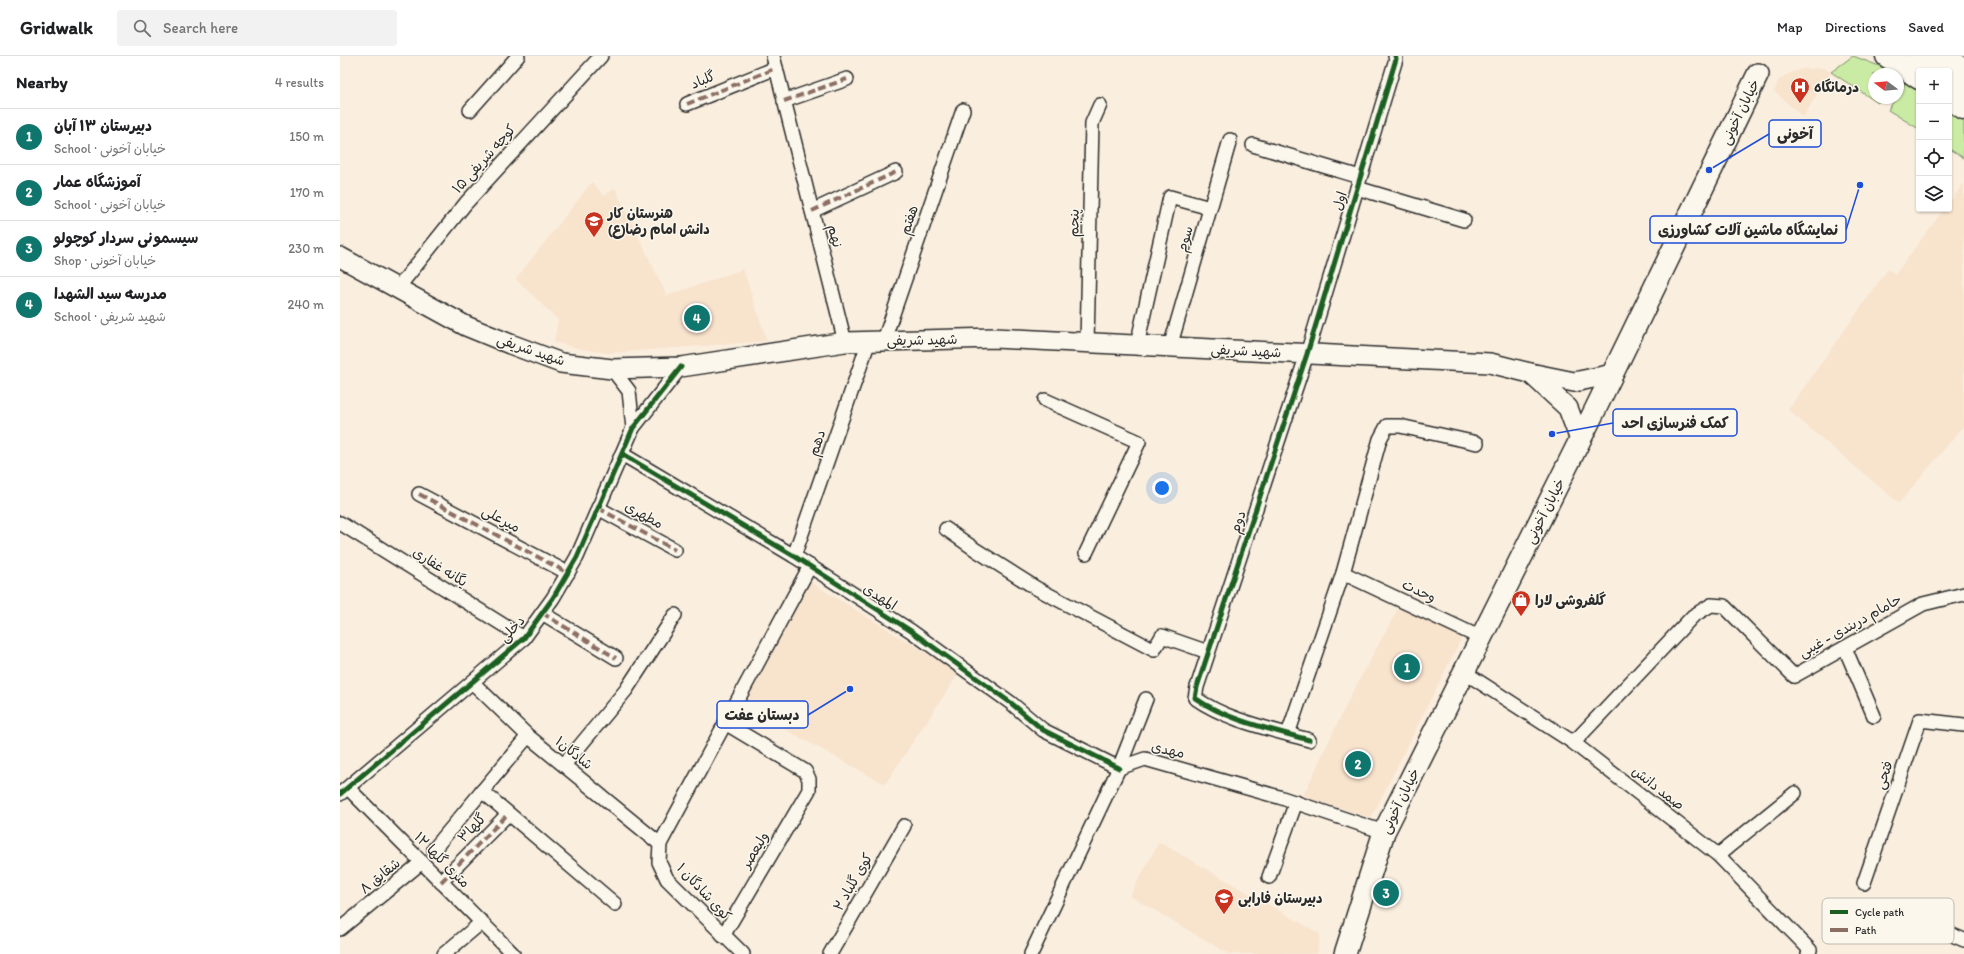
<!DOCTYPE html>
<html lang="en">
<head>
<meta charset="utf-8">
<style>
  body { margin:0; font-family:Itim,"Playpen Sans Arabic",sans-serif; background:#f2f2f2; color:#202124 }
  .controls { position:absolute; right:12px; top:12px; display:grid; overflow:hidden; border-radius:4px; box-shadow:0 1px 3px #0004 }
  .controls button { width:36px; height:36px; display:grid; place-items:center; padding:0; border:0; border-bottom:1px solid #e0e0e0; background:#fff; color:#202124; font:20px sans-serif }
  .compass { position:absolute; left:1528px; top:12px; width:36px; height:36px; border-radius:50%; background:#fff; box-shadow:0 1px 3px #0004; rotate:286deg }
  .you { position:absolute; left:822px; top:432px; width:14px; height:14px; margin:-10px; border:3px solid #fff; border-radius:50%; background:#1a73e8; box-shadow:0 0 0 6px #1a73e833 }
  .badge { display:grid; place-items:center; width:26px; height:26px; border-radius:50%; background:#0f766e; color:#fff; font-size:13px; font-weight:700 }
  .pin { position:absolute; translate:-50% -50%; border:2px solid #fff; box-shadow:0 1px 4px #0006 }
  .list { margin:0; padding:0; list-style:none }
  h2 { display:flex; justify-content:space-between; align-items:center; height:52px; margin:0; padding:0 16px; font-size:17px }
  h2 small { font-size:13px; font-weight:400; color:#757577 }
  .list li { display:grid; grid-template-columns:26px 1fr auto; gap:12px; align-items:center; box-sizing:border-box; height:56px; padding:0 16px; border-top:1px solid #e0e0e0 }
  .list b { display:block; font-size:15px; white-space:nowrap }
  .list p { margin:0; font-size:13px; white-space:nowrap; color:#757577 }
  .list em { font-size:13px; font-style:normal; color:#757577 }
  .icon { flex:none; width:22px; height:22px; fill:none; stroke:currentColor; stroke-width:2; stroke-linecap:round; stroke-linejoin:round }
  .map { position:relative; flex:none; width:1624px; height:898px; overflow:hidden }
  header { display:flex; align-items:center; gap:24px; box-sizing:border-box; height:56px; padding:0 20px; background:#fff; border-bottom:1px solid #e0e0e0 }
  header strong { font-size:19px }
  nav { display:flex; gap:22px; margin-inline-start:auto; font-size:14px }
  .search { width:280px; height:36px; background:#f2f2f2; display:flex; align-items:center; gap:10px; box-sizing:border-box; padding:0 14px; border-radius:4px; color:#757577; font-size:15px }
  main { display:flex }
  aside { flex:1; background:#fff }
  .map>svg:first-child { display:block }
  .built { fill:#f8e3cd }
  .green { fill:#caeba4; stroke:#7a8b68 }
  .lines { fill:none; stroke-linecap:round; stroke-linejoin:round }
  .street-casing { stroke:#2b2b2b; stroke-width:16 }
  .secondary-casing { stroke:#2b2b2b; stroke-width:22 }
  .primary-casing { stroke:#2b2b2b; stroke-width:24 }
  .highway-casing { stroke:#2b2b2b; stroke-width:25 }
  .street { stroke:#fbf7ec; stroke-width:13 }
  .secondary { stroke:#fbf7ec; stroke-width:19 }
  .primary { stroke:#fbf7ec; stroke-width:21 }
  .highway { stroke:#fbf7ec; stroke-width:22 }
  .quiet { stroke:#8d6e63; stroke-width:4; stroke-dasharray:8 4; stroke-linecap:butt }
  .cycleway-casing { stroke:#fbf7ec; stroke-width:8 }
  .cycleway { stroke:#1b5e20; stroke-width:5 }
  .labels { text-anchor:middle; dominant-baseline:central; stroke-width:3; stroke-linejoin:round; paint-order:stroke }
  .street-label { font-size:14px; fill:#2b2b2b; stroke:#fbf7ec }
  .poi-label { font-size:14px; font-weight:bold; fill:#2b2b2b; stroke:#fbf7ec; text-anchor:start }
  .key { fill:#fbf7ec; stroke:#bdbab2; stroke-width:1 }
  .key-label { font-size:11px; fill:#2b2b2b }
  .leader { fill:none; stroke:#1d4ed8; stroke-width:1.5 }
  .callout-dot { fill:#1d4ed8; stroke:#fbf7ec; stroke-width:1.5 }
  .callout { fill:#fbf7ec; stroke:#1d4ed8; stroke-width:1.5 }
  .callout-label { font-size:15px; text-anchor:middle; font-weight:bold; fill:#2b2b2b }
</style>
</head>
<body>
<header>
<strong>Gridwalk</strong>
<div class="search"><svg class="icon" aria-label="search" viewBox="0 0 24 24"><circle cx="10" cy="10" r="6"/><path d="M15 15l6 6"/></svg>Search here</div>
<nav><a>Map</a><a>Directions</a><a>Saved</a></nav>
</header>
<main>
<aside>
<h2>Nearby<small>4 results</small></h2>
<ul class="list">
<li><span class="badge">1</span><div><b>دبیرستان ۱۳ آبان</b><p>School · خیابان آخونی</p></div><em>150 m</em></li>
<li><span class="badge">2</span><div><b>آموزشگاه عمار</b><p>School · خیابان آخونی</p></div><em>170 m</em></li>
<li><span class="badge">3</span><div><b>سیسمونی سردار کوچولو</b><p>Shop · خیابان آخونی</p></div><em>230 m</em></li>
<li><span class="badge">4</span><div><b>مدرسه سید الشهدا</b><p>School · شهید شریفی</p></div><em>240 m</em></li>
</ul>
</aside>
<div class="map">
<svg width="1624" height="898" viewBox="0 0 1624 898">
  <rect width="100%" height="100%" fill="#faeede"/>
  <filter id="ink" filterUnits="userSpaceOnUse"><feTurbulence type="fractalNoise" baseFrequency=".025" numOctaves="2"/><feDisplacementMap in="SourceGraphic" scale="8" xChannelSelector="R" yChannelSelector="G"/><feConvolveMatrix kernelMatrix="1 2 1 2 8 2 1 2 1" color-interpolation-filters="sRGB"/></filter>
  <g filter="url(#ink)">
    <g class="built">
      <polygon points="1483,12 1491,16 1463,61 1434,35 1439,24 1450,17 1462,13"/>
      <polygon points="252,126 264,140 275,132 327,240 403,213 427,285 268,297 241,293 214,286 218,264 176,223"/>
      <polygon points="1624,127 1624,370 1559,447 1448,354 1548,213 1555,219 1604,153 1609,153 1609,147"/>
      <polygon points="470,526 619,617 545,728 403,650"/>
      <polygon points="1060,549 1123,579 1031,762 963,740 1009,643"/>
      <polygon points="819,786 980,878 977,898 889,898 790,840"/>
    </g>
    <g class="green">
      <polygon points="1513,0 1555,16 1554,18 1534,18 1534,42 1541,42 1538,47 1491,16"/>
      <polygon points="1566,25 1579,34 1579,73 1548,54 1556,42 1558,42 1558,39"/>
      <polygon points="1609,54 1624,65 1624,102 1609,93"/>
    </g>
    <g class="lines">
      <g class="street-casing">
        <g id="street">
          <polyline points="433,0 505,286"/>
          <polyline points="444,45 507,23"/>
          <polyline points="347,48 436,12"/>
          <polyline points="130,54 178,0"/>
          <polyline points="913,89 1020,121"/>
          <polyline points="1017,132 1124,164"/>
          <polyline points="472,155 556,116"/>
          <polyline points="57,233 126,147 261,0"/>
          <polyline points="544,284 623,54"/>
          <polyline points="747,287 752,67 760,49"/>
          <polyline points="797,289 830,141 870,152"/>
          <polyline points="830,291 890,84"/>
          <polyline points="272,313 289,335 293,372"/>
          <polyline points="705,344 799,386 746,497"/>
          <polyline points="282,398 454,500 571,575 671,647 703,674 779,712"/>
          <polyline points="79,438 228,517"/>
          <polyline points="258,452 335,494"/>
          <polyline points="0,467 184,582"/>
          <polyline points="606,473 636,494 696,532 814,594 822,580 868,596"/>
          <polyline points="454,500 529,285"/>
          <polyline points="1003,517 1141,582"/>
          <polyline points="202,557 276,602"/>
          <polyline points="1505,592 1534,660"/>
          <polyline points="1124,616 1231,685 1378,799 1470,894 1468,898"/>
          <polyline points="132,626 188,680 320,788"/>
          <polyline points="948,678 1003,517 1040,383 1047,370 1060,370 1137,387"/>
          <path d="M969,684C931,673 888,665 855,642L857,631L967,298L1056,3L1055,0"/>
          <polyline points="1231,685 1238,682 1353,560 1371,549 1384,550 1454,620 1583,548 1624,538"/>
          <polyline points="224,709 286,634 335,559"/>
          <polyline points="779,712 805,703 939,741 1044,776"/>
          <polyline points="8,732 173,898"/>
          <polyline points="142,735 275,848"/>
          <polyline points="0,738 184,582 213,542 237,501 293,372 341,311"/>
          <polyline points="94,793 188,680"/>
          <polyline points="1378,799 1455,737"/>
          <polyline points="929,821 956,746"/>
          <polyline points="101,826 168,758"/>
          <polyline points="1524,827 1580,664 1624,669"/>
          <polyline points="1596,872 1624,884"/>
          <polyline points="0,873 82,806"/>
          <polyline points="383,880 469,734 469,723 465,715 385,667"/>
          <polyline points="104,898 142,866"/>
          <polyline points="403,898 327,823 319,806 320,788 470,510"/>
          <polyline points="490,898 564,770"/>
          <polyline points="691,898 779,712 806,643"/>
        </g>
      </g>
      <g class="secondary-casing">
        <g id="secondary">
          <polyline points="0,201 126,270 170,288 221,307 272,313 341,311 505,286 655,282 1150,307 1190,317"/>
          <polyline points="1240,384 1228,352 1190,317 1234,326 1273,318"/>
        </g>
      </g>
      <g class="primary-casing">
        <polyline id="primary" points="1005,898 1044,776 1255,354 1418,18"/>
      </g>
      <g class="highway-casing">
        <g id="highway">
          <polyline points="1547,0 1579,22"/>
          <polyline points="1577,0 1599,15"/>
          <polyline points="1604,0 1624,14"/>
          <polyline points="1609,22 1624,32"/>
          <polyline points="1609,42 1624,52"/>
        </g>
      </g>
      <use href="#street" class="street"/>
      <use href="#secondary" class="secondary"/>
      <use href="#primary" class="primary"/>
      <use href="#highway" class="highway"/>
      <g class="quiet">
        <polyline points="444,45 507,23"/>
        <polyline points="347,48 436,12"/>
        <polyline points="472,155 556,116"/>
        <polyline points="79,438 228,517"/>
        <polyline points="258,452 335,494"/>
        <polyline points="202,557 276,602"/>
        <polyline points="101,826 168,758"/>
      </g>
      <g class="cycleway-casing">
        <g id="cycleway">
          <polyline points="282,398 454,500 571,575 671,647 703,674 779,712"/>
          <path d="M969,684C931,673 888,665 855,642L857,631L967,298L1056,3L1055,0"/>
          <polyline points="0,738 184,582 213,542 237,501 293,372 341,311"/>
        </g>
      </g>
      <use href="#cycleway" class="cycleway"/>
    </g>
  </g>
  <defs>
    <g id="hospital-pin" transform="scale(1)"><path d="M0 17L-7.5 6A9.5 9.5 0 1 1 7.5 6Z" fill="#c8321e" stroke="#fbf7ec"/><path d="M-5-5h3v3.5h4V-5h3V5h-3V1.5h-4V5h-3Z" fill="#fff"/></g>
    <g id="school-pin" transform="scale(1)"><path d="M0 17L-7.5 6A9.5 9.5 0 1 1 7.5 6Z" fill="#c8321e" stroke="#fbf7ec"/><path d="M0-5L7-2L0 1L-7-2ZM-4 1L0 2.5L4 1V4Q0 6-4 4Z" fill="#fff"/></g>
    <g id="shop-pin" transform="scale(1)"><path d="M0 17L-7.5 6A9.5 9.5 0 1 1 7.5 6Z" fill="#c8321e" stroke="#fbf7ec"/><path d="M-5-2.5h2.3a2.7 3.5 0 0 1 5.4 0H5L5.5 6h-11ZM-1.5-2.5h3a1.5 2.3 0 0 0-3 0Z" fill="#fff"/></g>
  </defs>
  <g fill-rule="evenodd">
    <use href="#hospital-pin" x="1460" y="31"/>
    <use href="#school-pin" x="254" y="165"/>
    <use href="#shop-pin" x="1181" y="544"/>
    <use href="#school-pin" x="884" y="842"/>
  </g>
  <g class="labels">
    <g class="street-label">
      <text transform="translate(363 24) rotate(-22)">گلباد</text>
      <text transform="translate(1400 56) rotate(-64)">خیابان آخونی</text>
      <text transform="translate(144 103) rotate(-48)">کوچه شریفی ۱۵</text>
      <text transform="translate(1000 145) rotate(-73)">اول</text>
      <text transform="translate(569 164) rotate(-71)">هفتم</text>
      <text transform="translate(734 167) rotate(-89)">پنجم</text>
      <text transform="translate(495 180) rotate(76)">نهم</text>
      <text transform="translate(845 183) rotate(-74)">سوم</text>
      <text transform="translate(582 284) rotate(-1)">شهید شریفی</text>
      <text transform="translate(191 294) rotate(19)">شهید شریفی</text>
      <text transform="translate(906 295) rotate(3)">شهید شریفی</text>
      <text transform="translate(477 387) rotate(-71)">دهم</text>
      <text transform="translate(1205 455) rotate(-63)">خیابان آخونی</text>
      <text transform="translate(304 459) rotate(29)">مطهری</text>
      <text transform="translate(161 463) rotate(28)">میرعلی</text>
      <text transform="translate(898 466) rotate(-72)">دوم</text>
      <text transform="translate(100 511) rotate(32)">یگانه غفاری</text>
      <text transform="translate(1079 535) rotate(25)">وحدت</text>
      <text transform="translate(540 541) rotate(32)">المهدی</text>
      <text transform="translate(1510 570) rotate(-29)">حامام دربندی - غیبی</text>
      <text transform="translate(172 573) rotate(-47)">دخلی</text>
      <text transform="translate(828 694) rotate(13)">مهدی</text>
      <text transform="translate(234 697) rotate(39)">شادگان۱</text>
      <text transform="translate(1544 719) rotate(-71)">فتحی</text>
      <text transform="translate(1318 732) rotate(38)">صمد دانش</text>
      <text transform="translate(1060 745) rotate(-64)">خیابان آخونی</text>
      <text transform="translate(132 772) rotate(-46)">گلها۳</text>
      <text transform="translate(415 794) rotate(-59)">ولیعصر</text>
      <text transform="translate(102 804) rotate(45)">۱۲ متری گلها</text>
      <text transform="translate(40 820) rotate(-39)">شقایق ۸</text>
      <text transform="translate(513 826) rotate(-60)">کوی گلباد ۲</text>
      <text transform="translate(364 836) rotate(47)">کوی شادگان ۱</text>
    </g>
    <g class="poi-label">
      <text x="1474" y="31">درمانگاه</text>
      <text x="268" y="157">هنرستان کار<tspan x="268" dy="16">دانش امام رضا(ع)</tspan></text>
      <text x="1195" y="544">گلفروشی لارا</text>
      <text x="898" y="842">دبیرستان فارابی</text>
    </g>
  </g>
  <rect x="1482" y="842" width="132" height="46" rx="6" class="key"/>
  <rect x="1490" y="854" width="18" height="4" fill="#1b5e20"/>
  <rect x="1490" y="872" width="18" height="4" fill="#8d6e63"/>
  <g class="key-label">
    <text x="1515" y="860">Cycle path</text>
    <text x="1515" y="878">Path</text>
  </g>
  <path class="leader" d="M1369 114L1429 78M1520 129L1506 174M1212 378L1273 367M510 633L468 659"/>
  <g class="callout-dot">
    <circle cx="1369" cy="114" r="4"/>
    <circle cx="1520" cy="129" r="4"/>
    <circle cx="1212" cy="378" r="4"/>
    <circle cx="510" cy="633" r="4"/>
  </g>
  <g class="callout">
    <rect x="1429" y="64" width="52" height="27" rx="4"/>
    <rect x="1310" y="160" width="196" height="27" rx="4"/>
    <rect x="1273" y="353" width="124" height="27" rx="4"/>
    <rect x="377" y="645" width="91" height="27" rx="4"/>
  </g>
  <g class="callout-label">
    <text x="1455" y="83">آخونی</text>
    <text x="1408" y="179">نمایشگاه ماشین آلات کشاورزی</text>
    <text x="1335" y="372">کمک فنرسازی احد</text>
    <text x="422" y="664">دبستان عفت</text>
  </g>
</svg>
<div class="controls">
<button>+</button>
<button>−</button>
<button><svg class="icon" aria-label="locate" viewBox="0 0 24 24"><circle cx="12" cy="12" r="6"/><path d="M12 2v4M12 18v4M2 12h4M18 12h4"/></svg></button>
<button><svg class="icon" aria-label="layers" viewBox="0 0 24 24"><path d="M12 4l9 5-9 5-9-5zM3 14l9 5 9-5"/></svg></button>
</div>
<svg class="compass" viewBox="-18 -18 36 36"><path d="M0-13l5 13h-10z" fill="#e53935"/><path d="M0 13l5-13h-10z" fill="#757577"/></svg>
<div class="you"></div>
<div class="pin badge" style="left:1067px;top:611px">1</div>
<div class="pin badge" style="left:1018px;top:708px">2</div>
<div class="pin badge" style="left:1046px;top:837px">3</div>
<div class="pin badge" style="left:357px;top:262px">4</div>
</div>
</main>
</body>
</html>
